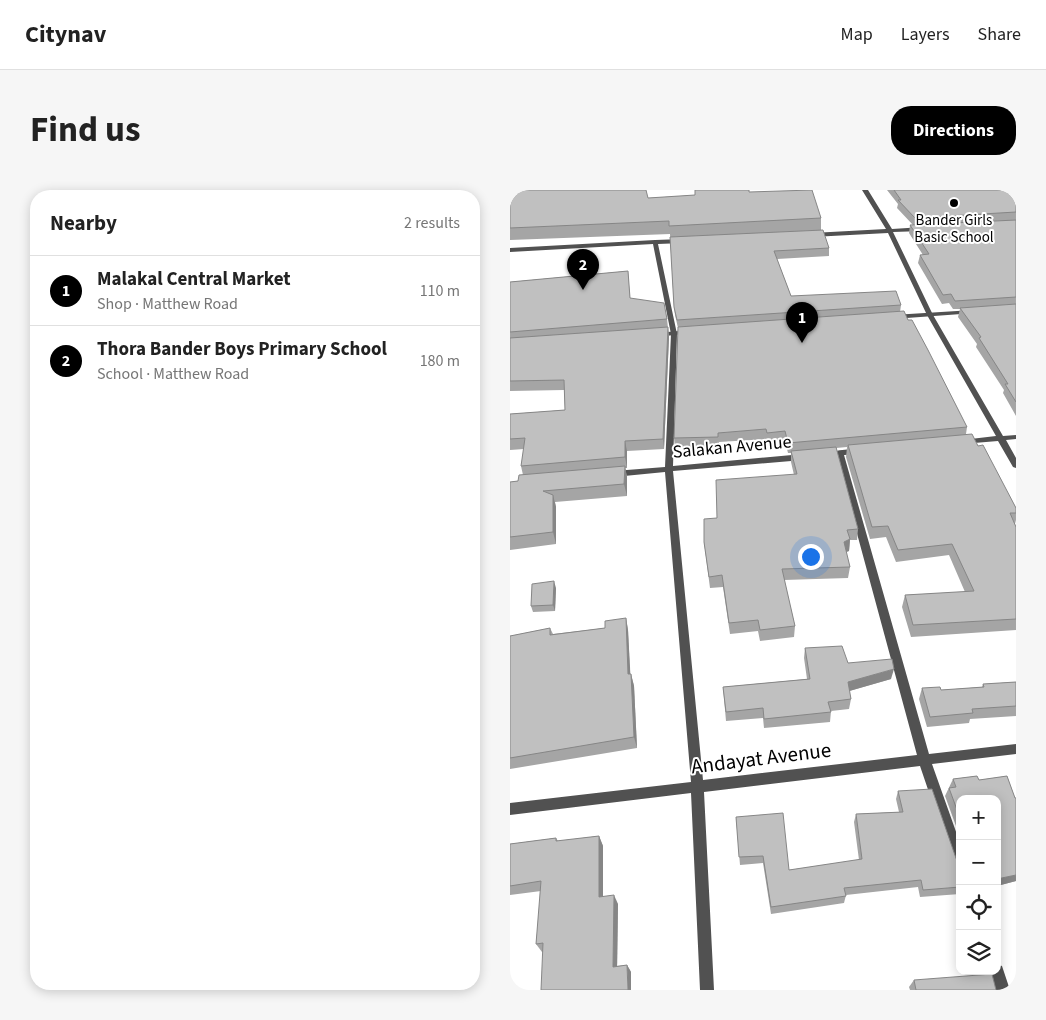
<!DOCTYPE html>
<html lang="en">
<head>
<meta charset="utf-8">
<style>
  body { margin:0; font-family:"Source Sans 3",sans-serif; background:#f6f6f6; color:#222 }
  .controls { position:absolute; right:15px; bottom:15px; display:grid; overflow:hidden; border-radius:10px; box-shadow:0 2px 12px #0003 }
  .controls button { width:45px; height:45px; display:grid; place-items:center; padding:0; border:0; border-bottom:1px solid #e0e0e0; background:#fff; color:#222; font:25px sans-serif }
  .you { position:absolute; left:300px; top:366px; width:18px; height:18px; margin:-12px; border:4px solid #fff; border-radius:50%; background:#1a73e8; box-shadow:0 0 0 8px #1a73e833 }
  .badge { display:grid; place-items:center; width:32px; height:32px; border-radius:50%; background:#000; color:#fff; font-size:16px; font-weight:700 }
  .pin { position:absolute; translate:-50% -41px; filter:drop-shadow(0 1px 2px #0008) }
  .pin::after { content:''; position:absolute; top:26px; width:18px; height:15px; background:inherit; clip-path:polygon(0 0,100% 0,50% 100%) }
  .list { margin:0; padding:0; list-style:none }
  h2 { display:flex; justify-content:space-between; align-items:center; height:65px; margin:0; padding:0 20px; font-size:21px }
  h2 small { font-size:16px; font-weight:400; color:#767676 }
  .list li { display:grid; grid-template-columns:32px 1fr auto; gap:15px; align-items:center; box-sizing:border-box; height:70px; padding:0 20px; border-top:1px solid #e0e0e0 }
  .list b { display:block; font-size:19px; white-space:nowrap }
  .list p { margin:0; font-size:16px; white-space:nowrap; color:#767676 }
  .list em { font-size:16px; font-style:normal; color:#767676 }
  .icon { flex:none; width:28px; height:28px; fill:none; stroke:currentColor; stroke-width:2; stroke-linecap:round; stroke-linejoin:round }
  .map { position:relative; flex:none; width:506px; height:800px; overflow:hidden; border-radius:20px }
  header { display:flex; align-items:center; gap:30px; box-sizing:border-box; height:70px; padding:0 25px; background:#fff; border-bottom:1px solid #e0e0e0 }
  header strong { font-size:24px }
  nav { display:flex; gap:28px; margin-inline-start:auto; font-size:18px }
  .intro { display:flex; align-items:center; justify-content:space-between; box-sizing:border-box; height:120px; padding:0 30px }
  h1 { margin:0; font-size:35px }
  .button { padding:12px 22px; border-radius:20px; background:#000; color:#fff; font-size:18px; font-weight:700 }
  main { display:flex; gap:30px; padding:0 30px }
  aside { flex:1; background:#fff; border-radius:20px; box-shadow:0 2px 12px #0003 }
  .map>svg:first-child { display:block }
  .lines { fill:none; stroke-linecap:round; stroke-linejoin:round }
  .minor { fill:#515151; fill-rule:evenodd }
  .tertiary { fill:#515151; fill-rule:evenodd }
  .wall { fill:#a5a5a5 }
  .shaded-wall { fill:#868686 }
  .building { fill:#c0c0c0; stroke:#868686 }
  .poi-dot { fill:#000; stroke:#fff; stroke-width:2 }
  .labels { text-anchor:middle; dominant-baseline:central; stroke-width:4; stroke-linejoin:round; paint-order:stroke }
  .far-poi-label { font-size:15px; fill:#000; stroke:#fff }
  .street-label { font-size:18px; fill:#000; stroke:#fff }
  .near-street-label { font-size:21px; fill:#000; stroke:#fff }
</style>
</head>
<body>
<header>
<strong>Citynav</strong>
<nav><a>Map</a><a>Layers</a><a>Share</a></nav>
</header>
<div class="intro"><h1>Find us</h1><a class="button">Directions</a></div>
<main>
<aside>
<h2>Nearby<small>2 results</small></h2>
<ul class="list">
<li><span class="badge">1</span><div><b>Malakal Central Market</b><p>Shop · Matthew Road</p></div><em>110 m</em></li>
<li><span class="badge">2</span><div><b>Thora Bander Boys Primary School</b><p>School · Matthew Road</p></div><em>180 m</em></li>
</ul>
</aside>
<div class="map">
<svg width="506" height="800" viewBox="0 0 506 800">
  <rect width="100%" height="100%" fill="#fff"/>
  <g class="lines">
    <g class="minor">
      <polygon points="352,0 358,0 382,39 413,37 416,39 413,41 383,42 423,125 493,246 506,245 506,249 496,250 506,268 506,278 503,277 488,251 452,254 448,252 452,250 486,246 417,125 378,43 302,47 299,45 302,43 376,39"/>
      <path d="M145,50L173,49L176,51L173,53L148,54L167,144L163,276L293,264L297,267L293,270L163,281L193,590L407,565L326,266L315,268L311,265C317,261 349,257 355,261L351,264L334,265L419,564L506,554V564L422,574L450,653V679L445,678L443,673L410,576L194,602L204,800H190L181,603L0,625V613L181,592L155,282L104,287L100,284L104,281L155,277L161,144L143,54L0,62V58Z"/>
      <polygon points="487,774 492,776 500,800 486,800 480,781 487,781"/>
    </g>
    <g class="tertiary">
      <polygon points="463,120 466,122 465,123 383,129 380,127 383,125"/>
      <polygon points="181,140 183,141 183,143 146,147 143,145 146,143"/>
    </g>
  </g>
  <g class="wall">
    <polygon points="0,0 138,8 239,2 311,28 311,40 319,58 319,66 267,69 281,106 391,115 390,122 398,130 457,237 456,244 468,256 506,318 506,330 505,334 506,337 506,440 401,447 392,417 395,405 455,402 439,365 386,372 376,347 360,349 336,267 337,257 326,258 348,339 347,350 340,350 339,361 336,362 340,377 338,388 274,390 285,436 284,447 250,451 248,441 220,444 213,397 200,398 194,352 207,328 284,285 281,272 281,263 278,263 275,251 256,253 256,249 209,252 209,257 165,258 164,248 168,138 165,125 164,117 160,44 0,50"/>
    <polygon points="377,0 506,0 506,226 493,203 494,200 466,157 467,154 448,127 450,119 443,119 439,113 432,114 408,73 410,65 413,65 399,43 400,35 403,35 387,18 388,14"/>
    <polygon points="118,81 120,108 157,129 159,147 154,259 117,261 117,278 115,278 117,287 117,306 45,312 46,317 46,354 0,360 0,292 8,291 13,285 11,276 14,259 0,260 0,224 55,220 54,200 0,201 0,92"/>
    <polygon points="46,398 45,421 23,422 21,416"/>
    <polygon points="116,428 118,440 120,484 121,484 124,496 127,558 0,579 0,446 40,438 43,444 95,438"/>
    <polygon points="295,458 338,473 381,489 339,501 341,509 339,519 321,521 320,532 254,538 253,528 216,531 213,497 297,489 294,468"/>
    <polygon points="506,492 506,526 460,529 459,533 417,537 409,509 412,498 431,500 472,497 473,494"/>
    <polygon points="467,586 469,590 497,586 505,608 506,608 506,691 487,696 487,609 450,609 450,647 435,606 443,589"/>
    <polygon points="388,601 447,671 450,672 450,704 410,707 408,697 336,705 334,713 261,724 253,673 230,675 226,627 279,680 349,670 344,632 346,624 389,622 386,609"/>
    <polygon points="89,646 93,656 93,706 108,714 107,776 117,775 121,782 32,762 26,754 31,701 0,705 0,654 46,648 48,651"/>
    <polygon points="404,790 486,800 400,800 399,797"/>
  </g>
  <g class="shaded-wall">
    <polygon points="158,137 159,147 154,259 153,249"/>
    <polygon points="115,251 117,261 117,278 115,267"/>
    <polygon points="115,276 117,287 117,306 114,294"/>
    <polygon points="43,305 46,317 46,354 43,342"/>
    <polygon points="340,349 339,361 333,363 334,352"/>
    <polygon points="44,391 46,398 45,421 43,415"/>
    <polygon points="116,428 118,440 121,496 118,484"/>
    <polygon points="384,479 381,489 336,502 338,492"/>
    <polygon points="121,484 124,496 127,558 124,547"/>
    <polygon points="89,646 93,656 93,715 89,707"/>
    <polygon points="506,685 506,691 487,696 487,689"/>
    <polygon points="104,705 108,714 107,784 103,777"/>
    <polygon points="117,775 121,782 121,800 118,800"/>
  </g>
  <g class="building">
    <polygon points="0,0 136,0 138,8 185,5 185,0 239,0 239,2 302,0 311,28 159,36 159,31 0,38"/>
    <polygon points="384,0 506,0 506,22 405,28 388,10 391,10"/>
    <polygon points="506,30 506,107 445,111 441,104 433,105 410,65 419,64 400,35"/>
    <polygon points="313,40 319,58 264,61 281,106 386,101 391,115 167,130 164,117 160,47"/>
    <polygon points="118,81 120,108 154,113 157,129 0,142 0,92"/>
    <polygon points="506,114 506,212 495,194 498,194 469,148 471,147 450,118"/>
    <polygon points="394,121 398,130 402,130 418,160 457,237 278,253 275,241 257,243 256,239 208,243 208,247 164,248 168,137"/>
    <polygon points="158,137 153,249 115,251 115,267 11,276 15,248 0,249 0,224 55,220 54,190 0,191 0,148"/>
    <polygon points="462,244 468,256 473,255 506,318 506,323 500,323 506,337 506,429 403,435 395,405 464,401 442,354 388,360 378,336 362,337 338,255"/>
    <polygon points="326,257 348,339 337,340 340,349 334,352 340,377 272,379 285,436 250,440 248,430 219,433 212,385 199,387 194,352 194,329 207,328 206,290 287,284 281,261"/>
    <polygon points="115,276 114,294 33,301 43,305 43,342 0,347 0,292 8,291 9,285"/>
    <polygon points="44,391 43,415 21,416 22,394"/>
    <polygon points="116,428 118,484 121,484 124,547 0,568 0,446 40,438 40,445 95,438 95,431"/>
    <polygon points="332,456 338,473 382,469 384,479 338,492 341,509 318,512 321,522 254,529 253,518 216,522 213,497 300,489 295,458"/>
    <polygon points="506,492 506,516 462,519 463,523 420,527 412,498 430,497 431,500 474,497 473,494"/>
    <polygon points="467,586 469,590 497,586 505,608 506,608 506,685 487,689 487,609 450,609 450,628 439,598 446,597 443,589"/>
    <polygon points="422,599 447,671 450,672 450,697 413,700 411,690 334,698 336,706 261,717 253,666 229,667 226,627 273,623 279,680 352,669 346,624 393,622 388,601"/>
    <polygon points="89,646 89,707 104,705 103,777 117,775 118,800 31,800 33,753 26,754 31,691 0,696 0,654 46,648 46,651"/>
    <polygon points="482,784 486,800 406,800 404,790"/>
  </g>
  <circle class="poi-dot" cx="444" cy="13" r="5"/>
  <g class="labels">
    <g class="far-poi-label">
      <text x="444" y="30">Bander Girls<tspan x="444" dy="17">Basic School</tspan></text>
    </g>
    <g class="street-label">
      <text transform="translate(222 257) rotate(-5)">Salakan Avenue</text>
    </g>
    <g class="near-street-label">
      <text transform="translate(251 568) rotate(-7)">Andayat Avenue</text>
    </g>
  </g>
</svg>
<div class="controls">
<button>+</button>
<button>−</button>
<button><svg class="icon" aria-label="locate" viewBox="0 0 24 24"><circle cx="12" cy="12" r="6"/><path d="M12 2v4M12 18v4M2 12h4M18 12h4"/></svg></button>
<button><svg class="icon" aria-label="layers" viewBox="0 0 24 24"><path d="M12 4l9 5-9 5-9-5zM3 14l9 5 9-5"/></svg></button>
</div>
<div class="you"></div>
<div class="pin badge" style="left:292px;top:153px">1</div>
<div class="pin badge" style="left:73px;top:100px">2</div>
</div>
</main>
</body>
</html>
